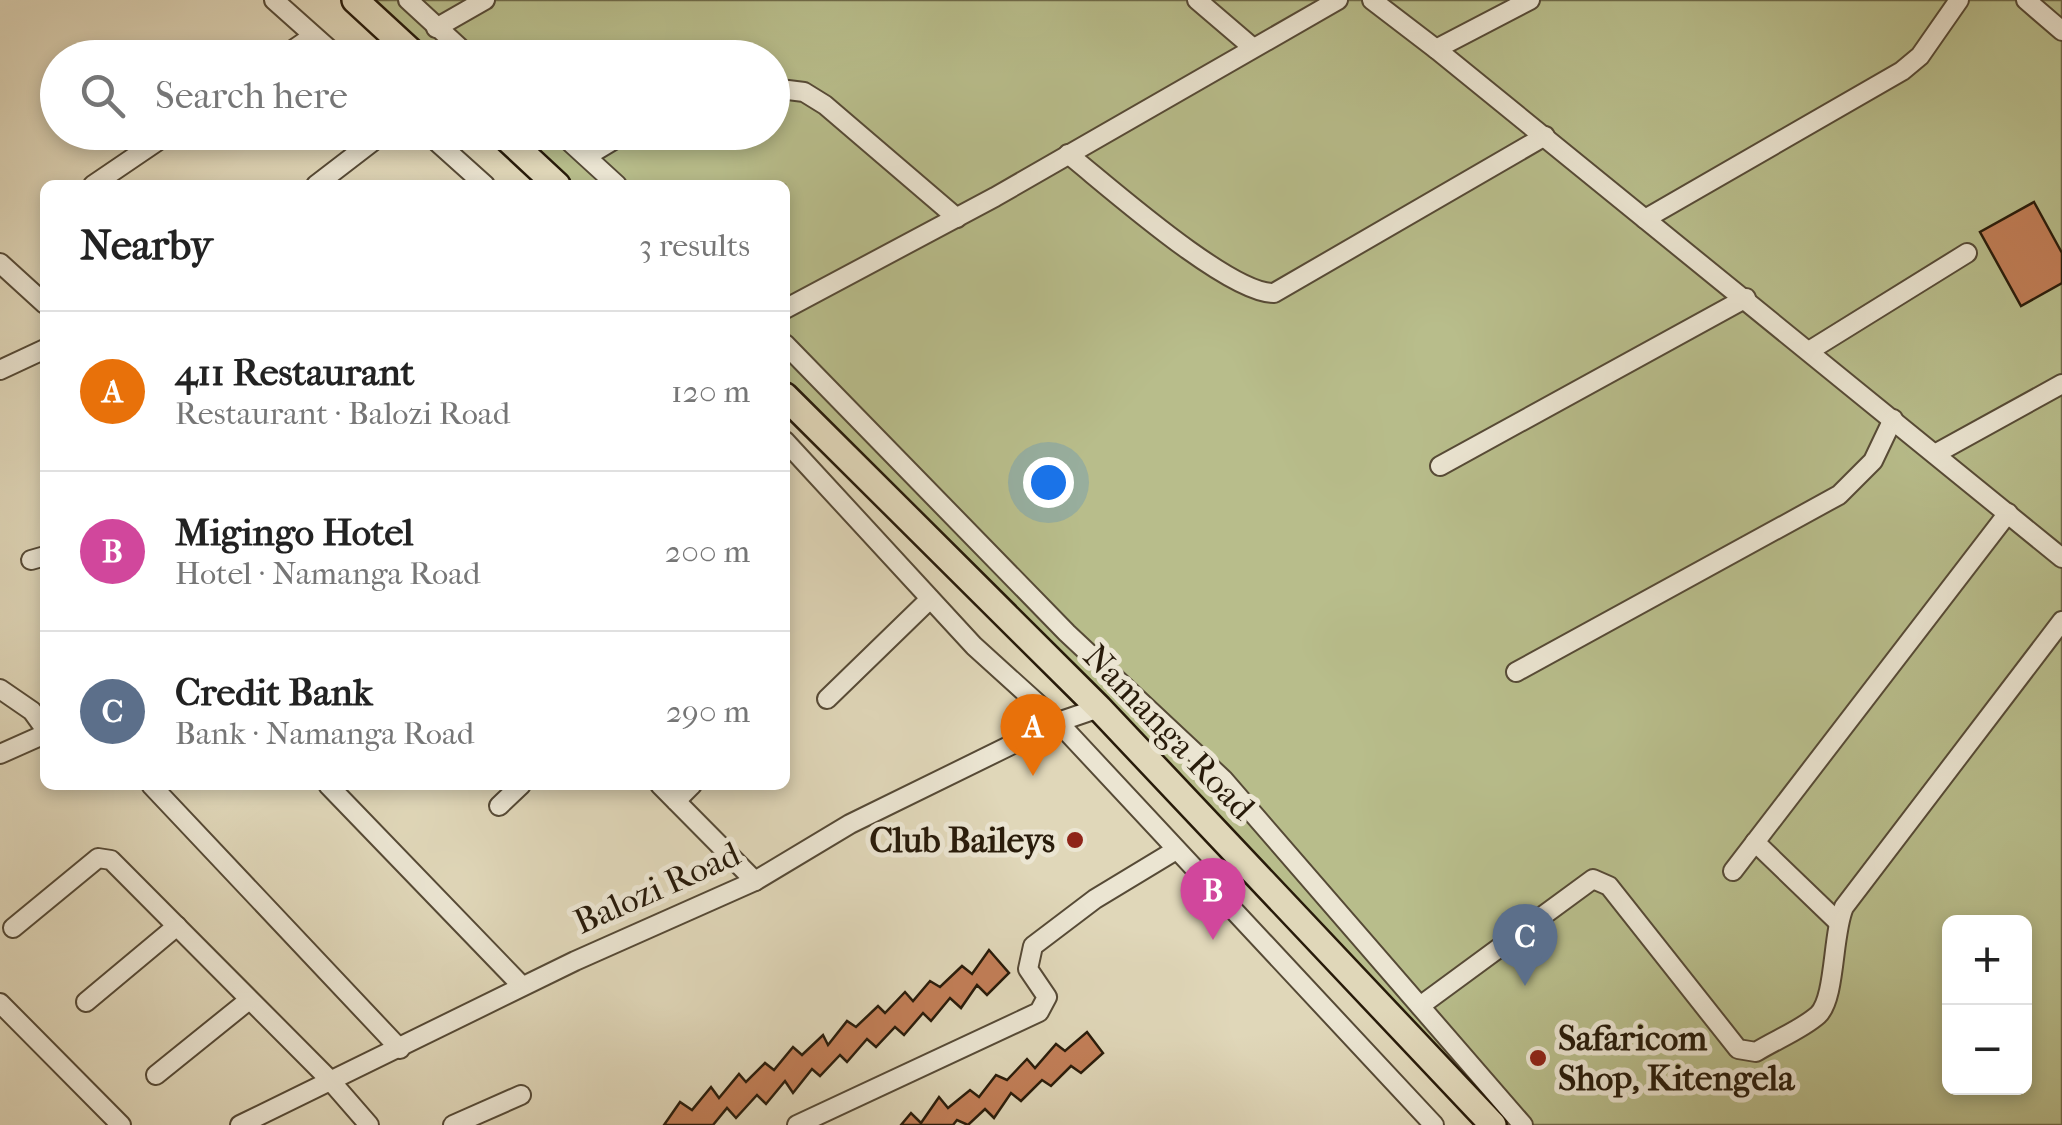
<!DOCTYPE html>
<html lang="en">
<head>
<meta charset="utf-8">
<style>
  body { margin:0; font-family:"IM FELL French Canon",serif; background:#f2f2f2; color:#222 }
  .controls { position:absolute; right:30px; bottom:30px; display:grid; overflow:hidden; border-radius:15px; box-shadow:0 5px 15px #0003 }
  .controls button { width:90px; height:90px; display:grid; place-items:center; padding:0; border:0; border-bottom:2px solid #e0e0e0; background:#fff; color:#222; font:50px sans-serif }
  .you { position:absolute; left:1048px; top:482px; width:35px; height:35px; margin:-25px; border:8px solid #fff; border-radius:50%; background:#1a73e8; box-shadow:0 0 0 15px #1a73e833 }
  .badge { display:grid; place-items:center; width:65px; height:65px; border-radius:50%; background:#111827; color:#fff; font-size:32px; font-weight:700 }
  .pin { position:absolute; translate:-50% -82px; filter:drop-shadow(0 2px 5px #0008) }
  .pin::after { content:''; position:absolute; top:52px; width:35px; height:30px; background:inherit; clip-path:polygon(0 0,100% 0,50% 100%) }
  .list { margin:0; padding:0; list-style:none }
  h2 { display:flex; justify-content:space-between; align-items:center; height:130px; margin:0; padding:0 40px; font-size:42px }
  h2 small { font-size:32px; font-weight:400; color:#767676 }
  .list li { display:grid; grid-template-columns:65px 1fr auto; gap:30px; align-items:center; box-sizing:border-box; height:160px; padding:0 40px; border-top:2px solid #e0e0e0 }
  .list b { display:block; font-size:38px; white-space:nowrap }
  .list p { margin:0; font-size:32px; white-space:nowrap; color:#767676 }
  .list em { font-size:32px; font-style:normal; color:#767676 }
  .icon { flex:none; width:55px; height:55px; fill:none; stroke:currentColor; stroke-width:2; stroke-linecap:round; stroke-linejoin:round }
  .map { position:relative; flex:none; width:2062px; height:1125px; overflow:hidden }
  .search { position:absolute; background:#fff; box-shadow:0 5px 15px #0003; left:40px; top:40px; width:750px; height:110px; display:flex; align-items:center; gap:25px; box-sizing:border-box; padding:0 35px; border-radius:55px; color:#767676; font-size:38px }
  .panel { position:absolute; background:#fff; box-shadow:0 5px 15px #0003; left:40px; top:180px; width:750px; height:610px; border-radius:15px }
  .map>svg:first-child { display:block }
  .green { fill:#b8bd8b; stroke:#706c4a; stroke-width:2.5; fill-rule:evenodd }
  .building { fill:#c37f58; stroke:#281b0a; stroke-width:2.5 }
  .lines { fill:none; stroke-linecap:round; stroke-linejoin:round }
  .minor-casing { stroke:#564a36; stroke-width:22 }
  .highway-casing { stroke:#281b0a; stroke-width:30 }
  .minor { stroke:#ebe5d2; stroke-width:18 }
  .highway { stroke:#e0d7b9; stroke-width:25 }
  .poi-dot { fill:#8f2418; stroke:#ebe5d2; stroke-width:4 }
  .labels { text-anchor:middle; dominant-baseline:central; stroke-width:10; stroke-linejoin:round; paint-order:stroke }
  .street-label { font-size:35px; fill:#281b0a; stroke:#ebe5d2 }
  .poi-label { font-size:35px; font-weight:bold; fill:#281b0a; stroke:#ebe5d2; text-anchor:end }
</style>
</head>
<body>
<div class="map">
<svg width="2062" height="1125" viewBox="0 0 2062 1125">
  <rect width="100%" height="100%" fill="#e0d7b9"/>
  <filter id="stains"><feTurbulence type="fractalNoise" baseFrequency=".002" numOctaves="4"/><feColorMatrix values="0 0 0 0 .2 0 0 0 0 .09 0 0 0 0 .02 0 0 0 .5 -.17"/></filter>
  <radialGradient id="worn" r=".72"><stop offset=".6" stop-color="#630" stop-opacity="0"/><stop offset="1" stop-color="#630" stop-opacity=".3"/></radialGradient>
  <path class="green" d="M355,0H2062V1125H1498L785,388V185H562L504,133L772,132V58L419,57ZM1950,922H2024V1088H1950Z"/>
  <g class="building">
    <polygon points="2034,202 2062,253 2062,283 2021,306 1980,232"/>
    <polygon points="989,950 1009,973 987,995 977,985 961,1008 950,998 931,1021 923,1013 904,1035 895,1027 876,1047 867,1039 847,1062 840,1055 820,1076 812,1069 793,1093 785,1081 766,1104 757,1095 736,1118 727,1108 713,1125 664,1125 680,1102 692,1110 711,1087 719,1098 739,1074 746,1082 765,1063 774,1070 793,1047 802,1055 823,1035 828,1045 847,1021 856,1027 878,1006 885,1013 905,992 913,1001 930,981 940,987 962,966 972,974"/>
    <polygon points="1087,1032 1103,1053 1081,1073 1071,1066 1051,1086 1042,1080 1021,1101 1011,1093 994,1118 985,1109 968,1125 957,1120 953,1125 901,1125 911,1113 921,1123 939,1097 948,1108 970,1090 979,1097 996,1075 1007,1080 1027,1059 1035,1068 1056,1044 1065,1051"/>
  </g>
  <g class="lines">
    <g class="minor-casing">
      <g id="minor">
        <polyline points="274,0 339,58"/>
        <polyline points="408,0 471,58"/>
        <polyline points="1197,0 1252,47"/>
        <polyline points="1372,0 1436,49 1530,0"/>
        <polyline points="2026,0 2062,31"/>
        <polyline points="436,28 485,0"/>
        <polyline points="1436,49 2062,558"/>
        <polyline points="281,58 313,36"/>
        <polyline points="772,88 804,92 825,105 957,218"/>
        <polyline points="426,132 485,185"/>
        <polyline points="559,132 617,185"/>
        <path d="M1068,154C1108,186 1229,294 1274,293L1545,136"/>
        <polyline points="587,156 627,132"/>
        <polyline points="93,185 171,132"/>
        <polyline points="316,185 385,132"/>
        <polyline points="1645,219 1902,71 1920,56 1959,0"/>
        <polyline points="0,263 45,304"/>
        <polyline points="785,309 995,197 1338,0"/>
        <polyline points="785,344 1067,633 1223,779 1523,1125"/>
        <polyline points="1809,351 1967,253"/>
        <polyline points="0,370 45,349"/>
        <polyline points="785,441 974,646 1058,722 1434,1125"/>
        <polyline points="1935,454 2062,384"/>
        <polyline points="1440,466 1746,298"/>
        <polyline points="31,560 45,556"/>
        <polyline points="1516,672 1839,495 1873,461 1893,419"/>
        <polyline points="0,689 32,711 45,729"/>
        <polyline points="827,699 930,599"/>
        <polyline points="0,754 45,734"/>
        <polyline points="151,785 400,1049"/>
        <polyline points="328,785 522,986"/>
        <polyline points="660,785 755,881"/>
        <polyline points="676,801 692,785"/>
        <polyline points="499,806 521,785"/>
        <polyline points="1755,842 1837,921"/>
        <polyline points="1733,871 2008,513"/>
        <polyline points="13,928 98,858 111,860 329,1079 369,1125"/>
        <polyline points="86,1002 177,926"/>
        <polyline points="0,1003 121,1125"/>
        <path d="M1420,1006L1593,879L1609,886L1738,1049L1756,1052C1775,1040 1801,1030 1818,1015C1836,998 1832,934 1844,907L2062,621"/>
        <polyline points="156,1075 249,1000"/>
        <polyline points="240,1125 575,961 755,881 850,824 1058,722 1099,708"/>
        <polyline points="453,1125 521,1095"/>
        <polyline points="797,1125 1039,1012 1047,997 1028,969 1033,946 1095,899 1176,850"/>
      </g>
    </g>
    <g class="highway-casing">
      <g id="highway">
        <polyline points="355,0 418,58"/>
        <polyline points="500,132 557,185"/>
        <polyline points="785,396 1099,708 1493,1125"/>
      </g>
    </g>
    <use href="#minor" class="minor"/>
    <use href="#highway" class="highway"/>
  </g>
  <g class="poi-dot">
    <circle cx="1075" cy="840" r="10"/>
    <circle cx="1538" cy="1058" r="10"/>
  </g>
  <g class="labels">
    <g class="street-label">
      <text transform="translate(1169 732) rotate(46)">Namanga Road</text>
      <text transform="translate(657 888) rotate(-24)">Balozi Road</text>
    </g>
    <g class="poi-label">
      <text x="1055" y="840">Club Baileys</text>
      <text x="1558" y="1038" text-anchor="start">Safaricom<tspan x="1558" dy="40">Shop, Kitengela</tspan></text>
    </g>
  </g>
  <rect width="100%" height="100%" filter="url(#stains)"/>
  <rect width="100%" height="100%" fill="url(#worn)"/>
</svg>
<div class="controls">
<button>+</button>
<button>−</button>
</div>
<div class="you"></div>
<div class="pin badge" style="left:1033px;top:776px;background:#e8710a">A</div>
<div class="pin badge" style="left:1213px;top:940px;background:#d1479c">B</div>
<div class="pin badge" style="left:1525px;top:986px;background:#5c6f8a">C</div>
<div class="search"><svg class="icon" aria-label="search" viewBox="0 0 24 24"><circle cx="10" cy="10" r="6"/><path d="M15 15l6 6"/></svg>Search here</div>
<section class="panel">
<h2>Nearby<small>3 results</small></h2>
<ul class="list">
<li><span class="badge" style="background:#e8710a">A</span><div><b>411 Restaurant</b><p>Restaurant · Balozi Road</p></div><em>120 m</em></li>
<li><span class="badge" style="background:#d1479c">B</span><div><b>Migingo Hotel</b><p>Hotel · Namanga Road</p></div><em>200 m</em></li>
<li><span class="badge" style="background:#5c6f8a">C</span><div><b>Credit Bank</b><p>Bank · Namanga Road</p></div><em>290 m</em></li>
</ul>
</section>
</div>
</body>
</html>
